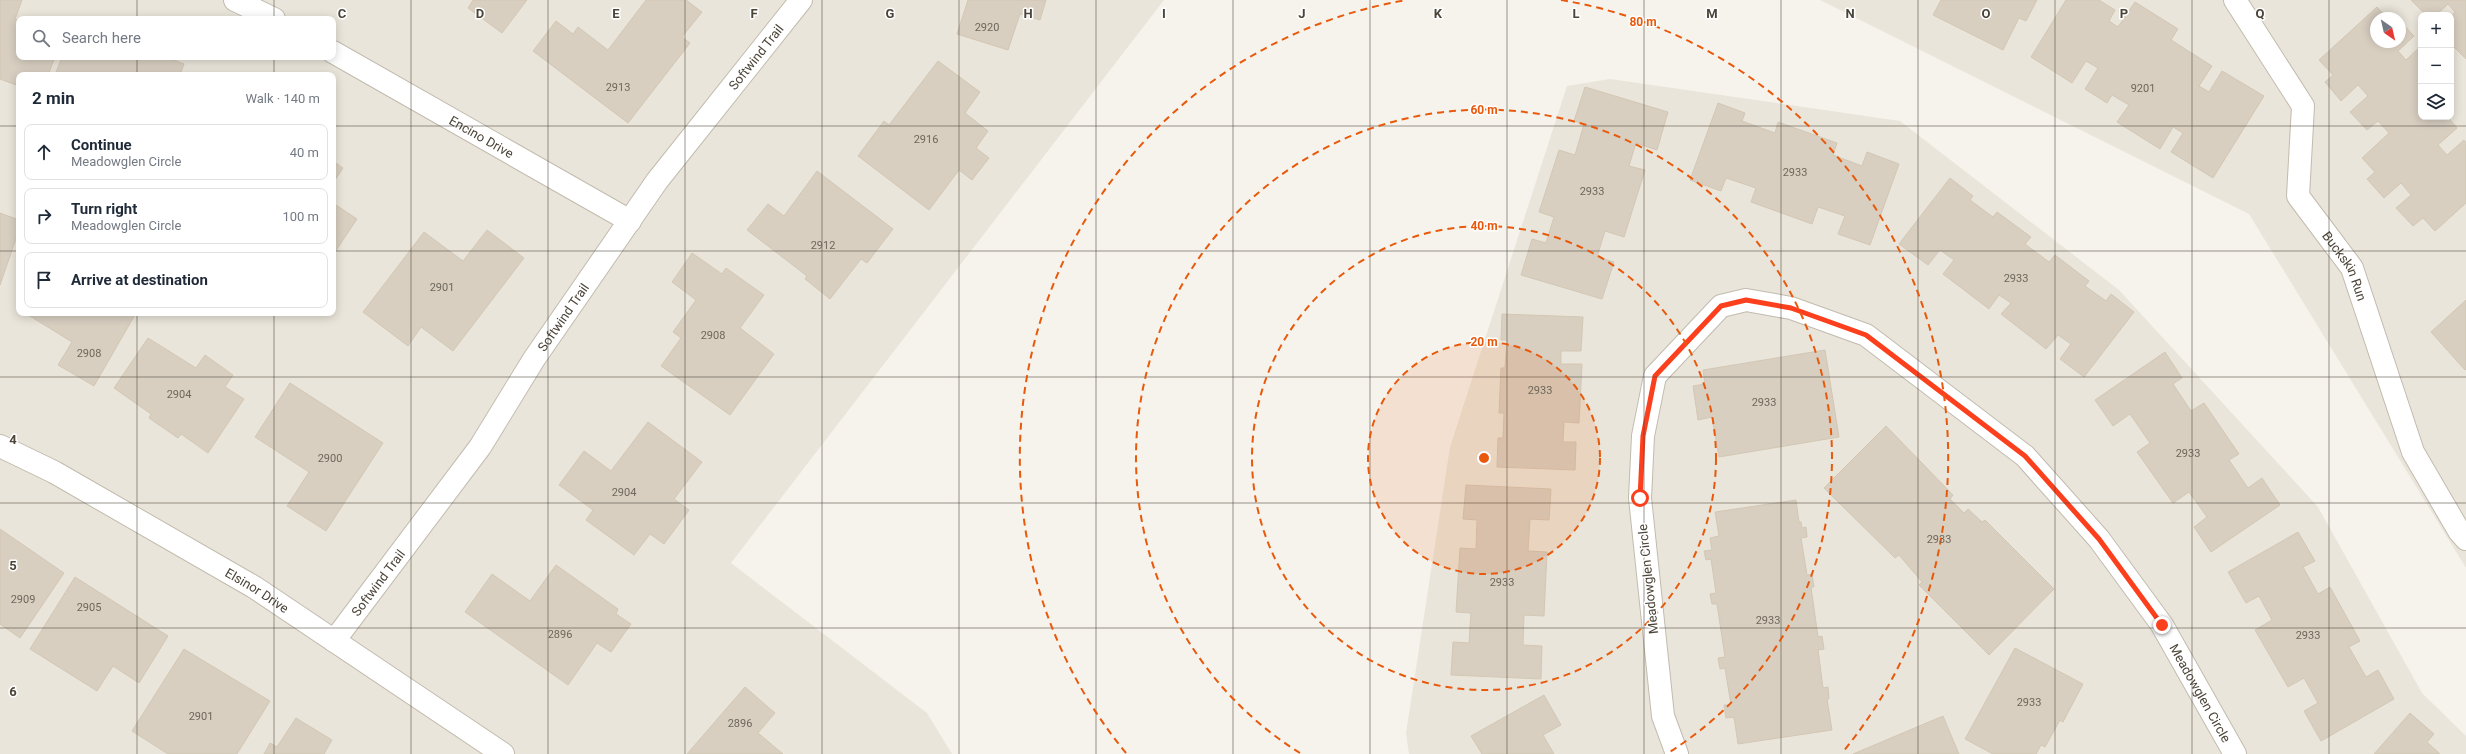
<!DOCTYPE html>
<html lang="en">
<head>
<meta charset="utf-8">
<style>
  body { margin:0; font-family:Roboto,sans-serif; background:#f6f6f7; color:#1f2937 }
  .controls { position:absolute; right:12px; top:12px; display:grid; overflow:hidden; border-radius:8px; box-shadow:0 2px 10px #0003 }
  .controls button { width:36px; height:36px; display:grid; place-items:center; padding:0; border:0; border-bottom:1px solid #e0e1e3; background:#fff; color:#1f2937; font:20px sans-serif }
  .compass { position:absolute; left:2370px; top:12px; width:36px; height:36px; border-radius:50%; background:#fff; box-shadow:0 2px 10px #0003; rotate:146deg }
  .stop { position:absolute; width:12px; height:12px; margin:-9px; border:3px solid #fc3f1d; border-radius:50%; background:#fff }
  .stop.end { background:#fc3f1d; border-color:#fff; box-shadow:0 1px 4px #0008 }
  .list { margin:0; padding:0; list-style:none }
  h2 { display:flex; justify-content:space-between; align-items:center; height:52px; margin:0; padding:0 16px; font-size:17px }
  h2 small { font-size:13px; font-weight:400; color:#747a83 }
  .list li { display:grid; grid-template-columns:26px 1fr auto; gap:12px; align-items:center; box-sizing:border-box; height:56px; margin:0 8px 8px; padding:0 8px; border:1px solid #e0e1e3; border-radius:8px }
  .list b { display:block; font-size:15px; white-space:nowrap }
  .list p { margin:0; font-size:13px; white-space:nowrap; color:#747a83 }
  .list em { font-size:13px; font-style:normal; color:#747a83 }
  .icon { flex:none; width:22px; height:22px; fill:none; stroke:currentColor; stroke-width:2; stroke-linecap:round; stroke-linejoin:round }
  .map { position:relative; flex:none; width:2466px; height:754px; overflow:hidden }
  .search { position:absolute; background:#fff; box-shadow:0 2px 10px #0003; left:16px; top:16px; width:320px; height:44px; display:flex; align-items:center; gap:10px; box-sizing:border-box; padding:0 14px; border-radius:8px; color:#747a83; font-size:15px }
  .panel { position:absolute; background:#fff; box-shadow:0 2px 10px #0003; left:16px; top:72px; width:320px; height:244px; border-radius:8px }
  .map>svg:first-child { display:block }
  .residential { fill:#eae5da; fill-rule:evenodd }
  .building { fill:#d8cfc1; stroke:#d3c7b4 }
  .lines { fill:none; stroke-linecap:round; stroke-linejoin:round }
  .minor-casing { stroke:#c2bbae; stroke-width:24 }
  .minor { stroke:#fff; stroke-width:22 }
  .route { stroke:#fc3f1d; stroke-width:5 }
  .grid { fill:none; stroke:#4b4439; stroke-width:1; stroke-opacity:0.55 }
  .ring { fill:none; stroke:#e8590c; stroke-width:2; stroke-dasharray:7 5 }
  .labels { text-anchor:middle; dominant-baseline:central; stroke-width:3; stroke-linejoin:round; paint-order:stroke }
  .number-label { font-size:11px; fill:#6e675b }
  .street-label { font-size:13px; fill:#4b4439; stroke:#fff }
  .grid-label { font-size:13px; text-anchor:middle; font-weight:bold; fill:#4b4439; stroke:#fff; stroke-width:3; stroke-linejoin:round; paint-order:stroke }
  .centre { fill:#e8590c; stroke:#fff; stroke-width:2 }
  .ring-label { font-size:12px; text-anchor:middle; font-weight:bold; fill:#e8590c; stroke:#fff; stroke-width:3; stroke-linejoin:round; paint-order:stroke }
</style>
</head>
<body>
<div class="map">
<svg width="2466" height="754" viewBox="0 0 2466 754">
  <rect width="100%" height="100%" fill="#f6f3ec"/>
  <g class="residential">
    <path d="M0,0H1164L731,563L927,713L952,754H0ZM19,19H333V57H19ZM19,75H333V313H19Z"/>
    <path d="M1820,0H2466V568L2249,214ZM2421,15H2451V117H2421ZM2376,18H2400V42H2376Z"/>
    <polygon points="1610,79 1900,121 2119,290 2318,507 2422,693 2466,736 2466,754 1409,754 1406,733 1450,447 1567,86"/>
  </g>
  <g class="building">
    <polygon points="0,0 22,0 15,19 19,21 19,57 55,57 48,75 19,75 19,86 0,79"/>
    <polygon points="473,0 527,0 502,33 468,8"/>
    <polygon points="646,0 686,0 702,12 682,37 690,43 628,123 533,51 556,21 573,34 578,27 608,50"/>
    <polygon points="968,0 1046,0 1040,20 1020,14 1008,50 957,34"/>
    <polygon points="1941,0 2037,0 2026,21 2019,18 2003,50 1933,15"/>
    <polygon points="2066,0 2099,0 2115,10 2109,21 2118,27 2135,2 2178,29 2171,40 2212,66 2199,86 2209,92 2222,71 2264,96 2213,178 2171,152 2183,133 2173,127 2160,149 2117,122 2129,105 2112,95 2107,103 2085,89 2098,68 2086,61 2072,83 2031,57"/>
    <polygon points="2411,0 2466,0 2466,59 2451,44 2451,16 2455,12 2448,4 2436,15 2426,15"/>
    <polygon points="2377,7 2387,18 2376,18 2376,42 2400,42 2400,21 2414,36 2398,51 2406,60 2421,46 2421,105 2418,108 2421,111 2421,117 2429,119 2431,117 2448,117 2457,128 2438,145 2447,155 2464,140 2466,143 2466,203 2435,231 2423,218 2413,226 2396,208 2411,195 2401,183 2384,198 2367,179 2375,172 2362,158 2389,133 2378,121 2367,130 2350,112 2368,96 2358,85 2341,101 2325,82 2333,75 2319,60"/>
    <polygon points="62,57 166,57 184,64 180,75 55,75"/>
    <polygon points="938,61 980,92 965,113 988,131 976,148 989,158 972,180 959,170 929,210 858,156 884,121 889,125"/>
    <polygon points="1585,87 1668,112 1657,150 1636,143 1629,166 1645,170 1624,237 1605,231 1597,257 1614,262 1602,299 1521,275 1532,239 1546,243 1554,217 1539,212 1559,150 1575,155 1584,124 1574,121"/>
    <polygon points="1718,103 1745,113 1742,121 1775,133 1778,122 1837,143 1833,155 1862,166 1867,152 1899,164 1870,245 1838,234 1845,216 1818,207 1812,224 1751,202 1756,188 1726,178 1721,191 1690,180"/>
    <polygon points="333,161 343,168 333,183"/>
    <polygon points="817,171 893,229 867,263 861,259 830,299 805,279 807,276 747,230 768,204 784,216"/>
    <polygon points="1950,178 1973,196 1970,200 1993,217 1997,212 2031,237 2025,244 2049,262 2055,255 2089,281 2085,286 2106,301 2111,294 2134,312 2084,377 2060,359 2071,344 2058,335 2046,349 2001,314 2011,303 1999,295 1989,309 1943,274 1954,260 1940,250 1928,265 1899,244"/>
    <polygon points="333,203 357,219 333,255"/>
    <polygon points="0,213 19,220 19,230 0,285"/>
    <polygon points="487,230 524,258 453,351 421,327 408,346 363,312 424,232 463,261"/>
    <polygon points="692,253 722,274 726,268 764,295 740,328 774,354 730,415 661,366 681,338 673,332 696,300 672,282"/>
    <polygon points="2466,300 2466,369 2465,370 2431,332"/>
    <polygon points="25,313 136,313 94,386 58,365 72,342"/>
    <polygon points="1502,314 1583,317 1581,351 1561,351 1561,364 1582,364 1579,423 1564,422 1563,442 1576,442 1575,470 1497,467 1498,438 1503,438 1504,413 1499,413 1501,368 1505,368 1507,340 1501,340"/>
    <polygon points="148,338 196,368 205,355 233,375 225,387 244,399 208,453 181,434 178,438 149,418 151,414 114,388"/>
    <polygon points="1825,350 1839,437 1719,457 1712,417 1698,420 1693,386 1705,384 1703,370"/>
    <polygon points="2165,352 2182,378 2173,384 2191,411 2204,403 2239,454 2229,460 2248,488 2262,478 2280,505 2211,552 2194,527 2207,517 2189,492 2173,503 2137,452 2150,443 2130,414 2113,426 2095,400"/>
    <polygon points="290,383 383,443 326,531 287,506 309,472 255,437"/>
    <polygon points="648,422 702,462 674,499 689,510 664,544 650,534 634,555 586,520 593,510 559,485 584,451 611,471"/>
    <polygon points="1886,426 1953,495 1950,499 1964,513 1968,509 1982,522 1985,520 2054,589 1989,655 1919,585 1922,582 1899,555 1895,558 1824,488"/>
    <polygon points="1466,485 1551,489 1549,520 1530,519 1528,551 1547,552 1544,616 1524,615 1523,645 1542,646 1541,679 1451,675 1453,642 1469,643 1471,613 1456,612 1460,548 1476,549 1477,520 1463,519"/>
    <polygon points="1796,500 1799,522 1801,522 1802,528 1806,527 1807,537 1801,538 1807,575 1812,574 1814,587 1811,587 1818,637 1822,636 1824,649 1818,650 1823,688 1828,687 1829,699 1827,699 1832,730 1738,744 1734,717 1726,718 1724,705 1731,705 1725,668 1720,669 1718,658 1725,657 1717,604 1712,604 1710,594 1716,593 1711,559 1706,560 1704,551 1712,550 1710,538 1719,536 1715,512"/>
    <polygon points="0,529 64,573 20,638 0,624"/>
    <polygon points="2298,532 2315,561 2303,567 2318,594 2330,587 2360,641 2349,647 2366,677 2378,670 2394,699 2321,741 2304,711 2318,703 2304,678 2288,687 2255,630 2272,620 2259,596 2246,603 2228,572"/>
    <polygon points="556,565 618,609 616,614 631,624 611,652 597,643 568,685 465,612 492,574 530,601"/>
    <polygon points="75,577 168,636 139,683 113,666 97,691 30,649"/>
    <polygon points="2015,648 2083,684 2063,722 2060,720 2045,747 2041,745 2036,754 1993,754 1965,739"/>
    <polygon points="184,649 270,701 237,754 168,754 132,731"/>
    <polygon points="745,687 775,713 758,733 783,754 687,754"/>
    <polygon points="1544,695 1561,725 1543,735 1554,754 1482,754 1471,736"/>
    <polygon points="2410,713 2434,734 2427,742 2440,754 2374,754"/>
    <polygon points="1943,716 1959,754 1853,754"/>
    <polygon points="296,718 332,740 324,754 264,754 270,743 277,747"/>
  </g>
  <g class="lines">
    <g class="minor-casing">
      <g id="minor">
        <polyline points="235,0 274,19"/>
        <path id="s1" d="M2235,0L2303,106L2298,196L2352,268L2413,452L2459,531L2466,539"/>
        <path id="s2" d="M333,52L630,221"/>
        <path id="s3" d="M0,446L54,472L254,587L503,754"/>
        <path id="s4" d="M334,641L480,447L534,359L657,181L801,0"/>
        <path id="s5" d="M1677,754L1663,716L1640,498L1643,436L1655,376L1721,306L1746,300L1791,308L1866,335L2025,456L2099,539L2162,625L2235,754"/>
      </g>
    </g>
    <use href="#minor" class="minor"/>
  </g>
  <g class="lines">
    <polyline class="route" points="1640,498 1643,436 1655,376 1721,306 1746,300 1791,308 1866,335 2025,456 2099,539 2162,625"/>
  </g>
  <path class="grid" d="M137,0V19M274,0V19M411,0V754M548,0V754M685,0V754M822,0V754M959,0V754M1096,0V754M1233,0V754M1370,0V754M1507,0V754M1644,0V754M1781,0V754M1918,0V754M2055,0V754M2192,0V754M2329,0V754M137,57V75M274,57V75M0,126H19M333,126H2466M0,251H19M333,251H2466M137,313V754M274,313V754M0,377H2466M0,503H2466M0,628H2466"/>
  <circle cx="1484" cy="458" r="116" fill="#e8590c" fill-opacity=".12"/>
  <g class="ring">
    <circle cx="1484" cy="458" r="116"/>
    <circle cx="1484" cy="458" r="232"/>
    <path d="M1300 753A348 348 0 1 1 1668 753"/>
    <path d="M1126 753A464 464 0 0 1 1407 0M1561 0A464 464 0 0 1 1842 753"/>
  </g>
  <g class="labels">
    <g class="number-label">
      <text x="987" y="27">2920</text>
      <text x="618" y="87">2913</text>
      <text x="2143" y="88">9201</text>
      <text x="926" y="139">2916</text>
      <text x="1795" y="172">2933</text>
      <text x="1592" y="191">2933</text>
      <text x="823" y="245">2912</text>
      <text x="2016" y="278">2933</text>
      <text x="442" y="287">2901</text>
      <text x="713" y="335">2908</text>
      <text x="89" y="353">2908</text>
      <text x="1540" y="390">2933</text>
      <text x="179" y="394">2904</text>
      <text x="1764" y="402">2933</text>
      <text x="2188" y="453">2933</text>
      <text x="330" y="458">2900</text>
      <text x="624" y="492">2904</text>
      <text x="1939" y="539">2933</text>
      <text x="1502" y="582">2933</text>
      <text x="23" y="599">2909</text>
      <text x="89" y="607">2905</text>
      <text x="1768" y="620">2933</text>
      <text x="560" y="634">2896</text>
      <text x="2308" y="635">2933</text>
      <text x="2029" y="702">2933</text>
      <text x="201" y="716">2901</text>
      <text x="740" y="723">2896</text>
    </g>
    <g class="street-label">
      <text stroke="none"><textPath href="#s4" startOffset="721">Softwind Trail</textPath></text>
      <text stroke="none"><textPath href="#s2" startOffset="171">Encino Drive</textPath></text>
      <text stroke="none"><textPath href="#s1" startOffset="301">Buckskin Run</textPath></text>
      <text stroke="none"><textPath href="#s4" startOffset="397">Softwind Trail</textPath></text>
      <text transform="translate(1648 579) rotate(-96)">Meadowglen Circle</text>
      <text stroke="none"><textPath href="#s4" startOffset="73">Softwind Trail</textPath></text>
      <text stroke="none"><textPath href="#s3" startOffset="295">Elsinor Drive</textPath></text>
      <text stroke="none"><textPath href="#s5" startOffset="1126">Meadowglen Circle</textPath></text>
    </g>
  </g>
  <g class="grid-label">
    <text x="342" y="18">C</text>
    <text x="480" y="18">D</text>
    <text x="616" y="18">E</text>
    <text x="754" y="18">F</text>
    <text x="890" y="18">G</text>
    <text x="1028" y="18">H</text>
    <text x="1164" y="18">I</text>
    <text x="1302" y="18">J</text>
    <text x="1438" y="18">K</text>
    <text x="1576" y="18">L</text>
    <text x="1712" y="18">M</text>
    <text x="1850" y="18">N</text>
    <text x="1986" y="18">O</text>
    <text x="2124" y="18">P</text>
    <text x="2260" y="18">Q</text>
    <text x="13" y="444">4</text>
    <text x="13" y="570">5</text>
    <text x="13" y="696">6</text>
  </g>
  <circle cx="1484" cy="458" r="6" class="centre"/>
  <g class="ring-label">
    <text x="1643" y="26">80 m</text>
    <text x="1484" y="114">60 m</text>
    <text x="1484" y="230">40 m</text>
    <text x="1484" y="346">20 m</text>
  </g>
</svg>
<div class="controls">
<button>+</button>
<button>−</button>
<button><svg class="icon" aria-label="layers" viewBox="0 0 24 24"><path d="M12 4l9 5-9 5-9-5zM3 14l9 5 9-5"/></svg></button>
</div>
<svg class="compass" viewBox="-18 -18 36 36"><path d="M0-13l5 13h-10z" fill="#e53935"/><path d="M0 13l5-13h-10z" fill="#747a83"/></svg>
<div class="stop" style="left:1640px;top:498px"></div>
<div class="stop end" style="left:2162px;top:625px"></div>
<div class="search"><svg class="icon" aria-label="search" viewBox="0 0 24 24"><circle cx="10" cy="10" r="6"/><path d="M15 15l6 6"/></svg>Search here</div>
<section class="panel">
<h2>2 min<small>Walk · 140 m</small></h2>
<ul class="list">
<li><svg class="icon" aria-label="ahead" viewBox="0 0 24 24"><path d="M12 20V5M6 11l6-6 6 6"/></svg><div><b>Continue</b><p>Meadowglen Circle</p></div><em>40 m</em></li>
<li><svg class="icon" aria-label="right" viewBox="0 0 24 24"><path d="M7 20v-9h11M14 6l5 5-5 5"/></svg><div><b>Turn right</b><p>Meadowglen Circle</p></div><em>100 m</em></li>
<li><svg class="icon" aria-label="arrive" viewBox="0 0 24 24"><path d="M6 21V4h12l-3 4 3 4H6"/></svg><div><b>Arrive at destination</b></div></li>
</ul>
</section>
</div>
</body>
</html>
